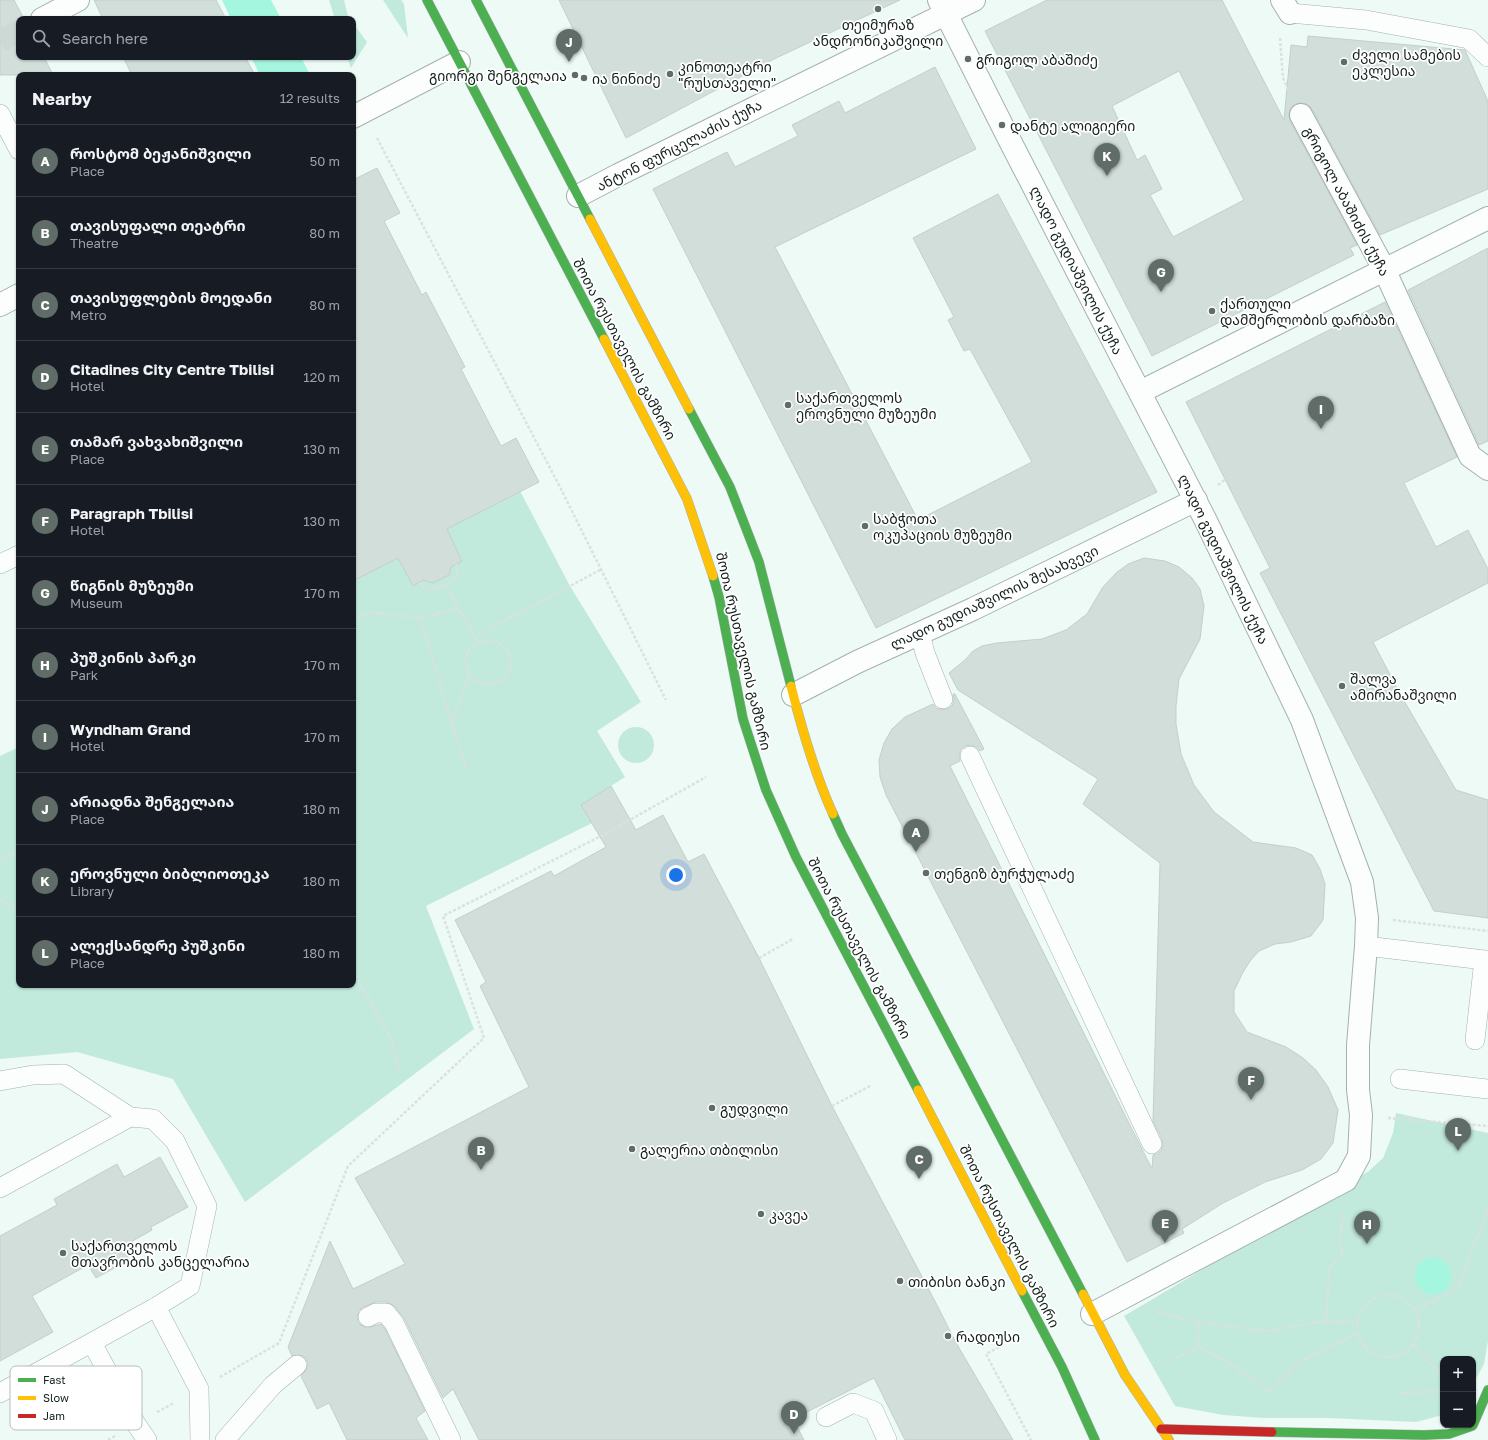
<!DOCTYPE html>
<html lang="en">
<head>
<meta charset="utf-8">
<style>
  body { margin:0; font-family:"Golos Text","Noto Sans Georgian",sans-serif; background:#20242c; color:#f1f3f6 }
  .controls { position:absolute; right:12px; bottom:12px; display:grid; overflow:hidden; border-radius:8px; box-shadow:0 1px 3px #0004 }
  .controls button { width:36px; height:36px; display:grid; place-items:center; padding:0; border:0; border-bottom:1px solid #363941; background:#171b24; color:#f1f3f6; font:20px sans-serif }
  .you { position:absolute; left:676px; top:875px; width:14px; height:14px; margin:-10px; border:3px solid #fff; border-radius:50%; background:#1a73e8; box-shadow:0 0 0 6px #1a73e833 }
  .badge { display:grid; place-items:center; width:26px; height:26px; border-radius:50%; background:#606c68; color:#fff; font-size:13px; font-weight:700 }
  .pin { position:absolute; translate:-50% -33px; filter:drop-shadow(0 1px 2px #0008) }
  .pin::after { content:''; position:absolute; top:21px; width:14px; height:12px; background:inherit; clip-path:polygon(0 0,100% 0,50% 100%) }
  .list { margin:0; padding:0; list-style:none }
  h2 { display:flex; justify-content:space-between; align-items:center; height:52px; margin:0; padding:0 16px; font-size:17px }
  h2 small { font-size:13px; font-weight:400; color:#9ea1a6 }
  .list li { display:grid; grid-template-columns:26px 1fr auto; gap:12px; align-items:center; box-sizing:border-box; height:72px; padding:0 16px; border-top:1px solid #363941 }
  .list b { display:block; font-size:15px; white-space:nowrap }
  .list p { margin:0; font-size:13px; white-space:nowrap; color:#9ea1a6 }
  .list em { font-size:13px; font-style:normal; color:#9ea1a6 }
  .icon { flex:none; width:22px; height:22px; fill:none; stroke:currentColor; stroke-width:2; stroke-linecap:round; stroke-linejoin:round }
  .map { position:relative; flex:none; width:1488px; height:1440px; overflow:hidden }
  .search { position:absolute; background:#171b24; box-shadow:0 1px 3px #0004; left:16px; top:16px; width:340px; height:44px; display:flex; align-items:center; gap:10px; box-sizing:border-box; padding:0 14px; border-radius:8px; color:#9ea1a6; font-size:15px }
  .panel { position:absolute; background:#171b24; box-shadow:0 1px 3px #0004; left:16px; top:72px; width:340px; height:916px; border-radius:8px }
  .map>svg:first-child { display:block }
  .green { fill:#c1eadc }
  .water { fill:#a5f6de }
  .building { fill:#d2deda; stroke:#c3cfcb; fill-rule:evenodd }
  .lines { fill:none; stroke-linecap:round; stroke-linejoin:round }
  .street-tunnel { stroke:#cdd9d5; stroke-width:22; stroke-dasharray:22 11; stroke-linecap:butt }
  .lane-casing { stroke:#a5b1ad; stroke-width:20 }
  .street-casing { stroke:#a5b1ad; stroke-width:24 }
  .fast-casing { stroke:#a5b1ad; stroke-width:10 }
  .slow-casing { stroke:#a5b1ad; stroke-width:10 }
  .jam-casing { stroke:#a5b1ad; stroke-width:10 }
  .path { stroke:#dce0df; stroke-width:2.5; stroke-dasharray:3 2; stroke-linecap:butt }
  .lane { stroke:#fcfefe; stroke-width:19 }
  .street { stroke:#fcfefe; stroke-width:22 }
  .fast { stroke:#4caf50; stroke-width:9 }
  .slow { stroke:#ffc107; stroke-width:9 }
  .jam { stroke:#c62828; stroke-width:9 }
  .poi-dot { fill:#606c68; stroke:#fff; stroke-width:1.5 }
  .labels { text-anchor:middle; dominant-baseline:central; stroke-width:3.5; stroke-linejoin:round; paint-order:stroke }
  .poi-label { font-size:14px; fill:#13201c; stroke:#fff; text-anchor:start }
  .street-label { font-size:14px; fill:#13201c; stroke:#fff }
  .key { fill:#fff; stroke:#b8bcbb; stroke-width:1 }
  .key-label { font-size:11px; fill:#13201c }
</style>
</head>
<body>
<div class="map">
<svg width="1488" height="1440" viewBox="0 0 1488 1440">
  <rect width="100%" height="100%" fill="#eefaf6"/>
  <g class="green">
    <polygon points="329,0 344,0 348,16 350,19 335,19"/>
    <polygon points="383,0 401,0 404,4 408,38"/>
    <polygon points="353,23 367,42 351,68 347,57 353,57"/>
    <path d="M520,491L570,586L641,702L597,731L625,777L581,805L592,823L426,906L474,1029L245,1202L173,1079L77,1052L0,1059V756L19,747V985H353V581L369,573L367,568L396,553L413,585L425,579C435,588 441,574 448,568C452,565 458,563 462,560L446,529Z"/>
    <circle cx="636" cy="745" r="18"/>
    <polygon points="1396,1113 1488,1133 1488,1341 1484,1364 1473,1384 1473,1359 1443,1359 1443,1415 1416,1422 1328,1418 1264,1418 1223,1415 1175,1406 1124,1316 1369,1171 1383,1158 1393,1133"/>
  </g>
  <g class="water">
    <polygon points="222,0 271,0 281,19 231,19"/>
    <polygon points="251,57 301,57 310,75 260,75"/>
    <circle cx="1433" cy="1276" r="18"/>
  </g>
  <g class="building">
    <polygon points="0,0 14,0 24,19 19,19 19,57 44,57 53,75 0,75"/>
    <polygon points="94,0 216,0 226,19 103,19"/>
    <polygon points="559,0 900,0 774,59 626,138"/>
    <path d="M1047,0H1222L1284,120L1291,45L1307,47L1308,36L1465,50L1488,101V189L1380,235L1312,109L1307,104L1302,103L1295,104L1290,109L1289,115L1290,121L1357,245L1350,248L1354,255L1152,356L985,31ZM1179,71L1244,200L1173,237L1150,195L1162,189L1145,155L1137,160L1112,106Z"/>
    <polygon points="123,57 245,57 255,75 132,75"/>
    <polygon points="935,67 976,149 775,247 918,520 1032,462 970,349 964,351 948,320 954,317 913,238 998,194 1157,492 876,628 653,189 727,152 735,167 798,136 792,125 839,101 845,113"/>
    <polygon points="377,168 400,213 384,221 422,295 426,292 465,367 461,369 501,446 516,438 539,482 447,529 462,561 451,567 449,575 433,583 423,580 413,586 398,558 353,581 353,180"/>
    <polygon points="1488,248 1488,441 1479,445 1408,290"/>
    <polygon points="1385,302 1457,457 1404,483 1436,547 1468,530 1488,569 1488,583 1373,642 1399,692 1456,790 1488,800 1488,918 1434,911 1260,573 1270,568 1186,402"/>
    <polygon points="1144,558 1165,561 1179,567 1192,578 1200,589 1204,606 1200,639 1179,679 1176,706 1176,724 1181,754 1194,785 1214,812 1253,842 1296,848 1312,855 1320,869 1325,884 1323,920 1311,936 1291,942 1275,944 1259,951 1250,961 1242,974 1234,991 1234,1012 1247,1032 1286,1047 1303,1058 1316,1070 1328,1087 1338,1110 1333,1143 1321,1159 1302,1170 1265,1182 1223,1203 1182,1229 1184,1233 1127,1262 886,795 880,777 879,760 884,743 892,729 905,717 933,704 936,708 941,710 947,709 952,706 954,700 953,694 955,694 984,749 980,751 977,747 971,745 965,746 961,749 959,755 960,761 950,766 1152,1169 1153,1155 1157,1154 1161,1151 1163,1145 1162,1139 1153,1121 1160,863 1083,804 1098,779 958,690 949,673 965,660 973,651 982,646 997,643 1042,639 1066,630 1087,614 1103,587 1116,573 1128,564"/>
    <polygon points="611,786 636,830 663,815 688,862 704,854 759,958 832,1106 938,1307 955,1341 1013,1440 905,1440 874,1378 793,1419 804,1440 479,1440 453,1389 443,1398 404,1318 394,1306 386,1302 376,1302 363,1307 359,1311 357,1316 358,1322 362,1326 367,1328 381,1324 385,1329 425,1411 416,1418 428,1440 347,1440 329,1403 317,1409 301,1376 307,1368 308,1364 306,1358 300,1355 292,1356 288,1347 330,1241 353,1289 405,1264 355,1178 529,1087 480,986 486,982 455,920 551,871 554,876 606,847 581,805"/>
    <polygon points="160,1157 188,1207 151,1227 152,1230 122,1247 129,1260 96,1278 88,1265 32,1296 53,1332 0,1361 0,1236 57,1205 54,1199 117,1164 124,1177"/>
  </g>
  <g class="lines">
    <polyline class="street-tunnel" points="0,41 19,31"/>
    <g class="lane-casing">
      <g id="lane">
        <polyline points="1290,13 1366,20 1469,39 1488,57"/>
        <polyline points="0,114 19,150"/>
        <polyline points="0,564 19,555"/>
        <polyline points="920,633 925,653 943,699"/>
        <polyline points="970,756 1152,1144"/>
        <polyline points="1366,946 1484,960 1475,1040"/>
        <polyline points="1400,1079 1488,1089"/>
        <polyline points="0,1081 33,1075 64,1074 130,1117"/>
        <polyline points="0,1188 130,1117 153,1119 175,1141 207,1206 190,1286 156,1307 0,1393"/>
        <polyline points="156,1307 199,1389 200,1440"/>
        <polyline points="368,1317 376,1313 386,1313 394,1323 451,1440"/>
        <polyline points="92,1343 136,1424 147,1440"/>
        <polyline points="826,1417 853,1403 874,1411 887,1440"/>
        <polyline points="225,1440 273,1385 297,1365"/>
      </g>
    </g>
    <g class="street-casing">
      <g id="street">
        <polyline points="939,0 1010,141 1205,519 1302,720 1362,882 1367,918 1366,946 1358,1045 1358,1090 1361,1115 1359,1156 1346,1180 1092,1314"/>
        <polyline points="1282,0 1290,13"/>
        <polyline points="42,19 78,0"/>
        <polyline points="1301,115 1384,269 1470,456 1488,469"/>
        <polyline points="353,117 459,62"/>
        <polyline points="578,196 618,175 974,0"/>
        <polyline points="0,305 19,295"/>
        <polyline points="1140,392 1488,218"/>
        <polyline points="793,695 857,662 973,609 1196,500"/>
      </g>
    </g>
    <g class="fast-casing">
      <g id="fast">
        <polyline points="427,0 604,339"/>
        <polyline points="476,0 590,219"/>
        <polyline points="689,409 730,487 759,562 791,686"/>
        <polyline points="713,576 719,597 743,719 766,790 796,857 918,1090"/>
        <polyline points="833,814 842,834 1083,1294"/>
        <polyline points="1022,1291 1062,1367 1095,1440"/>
        <polyline points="1473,1425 1488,1390"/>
        <polyline points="1272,1432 1424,1435 1449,1434 1472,1426"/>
      </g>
    </g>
    <g class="slow-casing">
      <g id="slow">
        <polyline points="590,219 689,409"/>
        <polyline points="604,339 687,499 713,576"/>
        <path d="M791,686C802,730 814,772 833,814"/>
        <polyline points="918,1090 1022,1291"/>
        <polyline points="1083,1294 1125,1375 1169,1440"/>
      </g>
    </g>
    <g class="jam-casing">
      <polyline id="jam" points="1161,1429 1272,1432"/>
    </g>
    <g class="path">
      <polyline points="1280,38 1283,78 1289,91"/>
      <polyline points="377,138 561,489 666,700"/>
      <polyline points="1218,485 1225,480"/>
      <path d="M420,582C421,585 423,588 426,589C435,592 455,582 457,574C458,570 457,567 456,564"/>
      <polyline points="445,584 468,625 477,643"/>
      <polyline points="459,608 420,618 467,772"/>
      <polyline points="353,620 369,612 420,618"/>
      <polyline points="474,637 602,569"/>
      <path d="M452,722L470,675C463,663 465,648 479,642C486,639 493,640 500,644C528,662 496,703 470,675"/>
      <polyline points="0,862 6,856 19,852"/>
      <polyline points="0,899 8,906 19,909"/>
      <polyline points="1393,920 1488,931"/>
      <polyline points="759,958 793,939"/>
      <polyline points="353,971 392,1041 400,1072"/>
      <polyline points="832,1106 870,1086"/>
      <polyline points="1388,1118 1488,1126"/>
      <circle cx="1388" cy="1326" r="31"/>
      <polyline points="1415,1310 1457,1289 1488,1209"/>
      <polyline points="1157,1312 1198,1322 1199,1347"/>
      <polyline points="1326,1321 1329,1268 1342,1255 1340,1237 1343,1212"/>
      <polyline points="1198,1322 1267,1331 1326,1321 1356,1322"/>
      <polyline points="1413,1344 1443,1377"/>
      <polyline points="999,1347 986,1354 1031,1440"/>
      <polyline points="1199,1347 1231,1364 1269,1391 1298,1362 1357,1333"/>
      <polyline points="1167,1362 1199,1347"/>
      <polyline points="220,1377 279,1343 348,1166 484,1038 443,916 603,835 706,777"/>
      <polyline points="1400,1393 1443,1391"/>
      <polyline points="157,1412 174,1403"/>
      <polyline points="108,1440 115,1436"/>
    </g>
    <use href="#lane" class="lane"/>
    <use href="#street" class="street"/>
    <use href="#fast" class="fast"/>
    <use href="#slow" class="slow"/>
    <use href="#jam" class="jam"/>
  </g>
  <g class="poi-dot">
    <circle cx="878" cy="9" r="4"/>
    <circle cx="968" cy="59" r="4"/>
    <circle cx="1344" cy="62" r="4"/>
    <circle cx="670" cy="74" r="4"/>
    <circle cx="575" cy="75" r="4"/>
    <circle cx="584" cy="78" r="4"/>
    <circle cx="1002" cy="125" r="4"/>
    <circle cx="1212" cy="311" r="4"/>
    <circle cx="788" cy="405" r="4"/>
    <circle cx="865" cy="526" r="4"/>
    <circle cx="1342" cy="686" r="4"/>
    <circle cx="926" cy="873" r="4"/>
    <circle cx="712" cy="1108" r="4"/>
    <circle cx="632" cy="1149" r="4"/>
    <circle cx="761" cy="1214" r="4"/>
    <circle cx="63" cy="1253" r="4"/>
    <circle cx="900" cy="1281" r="4"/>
    <circle cx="948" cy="1336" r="4"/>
  </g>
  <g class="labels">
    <g class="poi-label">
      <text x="878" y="24" text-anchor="middle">თეიმურაზ<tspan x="878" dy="16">ანდრონიკაშვილი</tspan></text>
      <text x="1352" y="54">ძველი სამების<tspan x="1352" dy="16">ეკლესია</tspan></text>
      <text x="976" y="59">გრიგოლ აბაშიძე</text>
      <text x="678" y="66">კინოთეატრი<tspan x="678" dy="16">"რუსთაველი"</tspan></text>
      <text x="567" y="75" text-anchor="end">გიორგი შენგელაია</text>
      <text x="592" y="78">ია ნინიძე</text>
      <text x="1010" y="125">დანტე ალიგიერი</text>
      <text x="1220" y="303">ქართული<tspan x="1220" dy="16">დამშერლობის დარბაზი</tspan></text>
      <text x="796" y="397">საქართველოს<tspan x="796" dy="16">ეროვნული მუზეუმი</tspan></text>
      <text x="873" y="518">საბჭოთა<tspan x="873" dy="16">ოკუპაციის მუზეუმი</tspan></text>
      <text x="1350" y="678">შალვა<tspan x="1350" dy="16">ამირანაშვილი</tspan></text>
      <text x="934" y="873">თენგიზ ბურჭულაძე</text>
      <text x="720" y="1108">გუდვილი</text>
      <text x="640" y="1149">გალერია თბილისი</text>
      <text x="769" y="1214">კავეა</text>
      <text x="71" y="1245">საქართველოს<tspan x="71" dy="16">მთავრობის კანცელარია</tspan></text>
      <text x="908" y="1281">თიბისი ბანკი</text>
      <text x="956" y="1336">რადიუსი</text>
    </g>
    <g class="street-label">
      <text transform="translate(679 145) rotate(-27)">ანტონ ფურცელაძის ქუჩა</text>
      <text transform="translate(1347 201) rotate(62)">გრიგოლ აბაშიძის ქუჩა</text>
      <text transform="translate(1077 270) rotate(63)">ლადო გუდიაშვილის ქუჩა</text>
      <text transform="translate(625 349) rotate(62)">შოთა რუსთაველის გამზირი</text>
      <text transform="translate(1224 559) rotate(64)">ლადო გუდიაშვილის ქუჩა</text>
      <text transform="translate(994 597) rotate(-25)">ლადო გუდიაშვილის შესახვევი</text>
      <text transform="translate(744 651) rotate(77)">შოთა რუსთაველის გამზირი</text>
      <text transform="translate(860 948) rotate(62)">შოთა რუსთაველის გამზირი</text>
      <text transform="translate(1010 1236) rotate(63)">შოთა რუსთაველის გამზირი</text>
    </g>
  </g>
  <rect x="10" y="1366" width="132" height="64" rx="6" class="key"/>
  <rect x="18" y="1378" width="18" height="4" fill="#4caf50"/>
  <rect x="18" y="1396" width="18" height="4" fill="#ffc107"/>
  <rect x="18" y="1414" width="18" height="4" fill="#c62828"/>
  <g class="key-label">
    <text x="43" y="1384">Fast</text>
    <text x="43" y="1402">Slow</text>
    <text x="43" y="1420">Jam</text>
  </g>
</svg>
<div class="controls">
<button>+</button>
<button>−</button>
</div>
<div class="you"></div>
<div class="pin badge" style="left:916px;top:852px">A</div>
<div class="pin badge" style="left:481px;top:1170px">B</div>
<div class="pin badge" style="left:919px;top:1179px">C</div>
<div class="pin badge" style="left:794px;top:1434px">D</div>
<div class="pin badge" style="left:1165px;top:1243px">E</div>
<div class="pin badge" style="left:1251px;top:1100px">F</div>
<div class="pin badge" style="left:1161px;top:292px">G</div>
<div class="pin badge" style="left:1367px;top:1244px">H</div>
<div class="pin badge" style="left:1321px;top:429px">I</div>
<div class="pin badge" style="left:569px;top:62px">J</div>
<div class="pin badge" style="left:1107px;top:176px">K</div>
<div class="pin badge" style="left:1458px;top:1151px">L</div>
<div class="search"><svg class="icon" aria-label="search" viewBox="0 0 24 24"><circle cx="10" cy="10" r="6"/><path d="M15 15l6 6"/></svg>Search here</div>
<section class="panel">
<h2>Nearby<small>12 results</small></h2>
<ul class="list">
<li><span class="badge">A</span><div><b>როსტომ ბეჟანიშვილი</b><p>Place</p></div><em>50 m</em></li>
<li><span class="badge">B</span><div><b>თავისუფალი თეატრი</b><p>Theatre</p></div><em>80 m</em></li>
<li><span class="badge">C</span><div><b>თავისუფლების მოედანი</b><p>Metro</p></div><em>80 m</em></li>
<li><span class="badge">D</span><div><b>Citadines City Centre Tbilisi</b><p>Hotel</p></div><em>120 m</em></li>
<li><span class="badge">E</span><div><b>თამარ ვახვახიშვილი</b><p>Place</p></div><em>130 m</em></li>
<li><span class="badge">F</span><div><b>Paragraph Tbilisi</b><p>Hotel</p></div><em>130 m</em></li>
<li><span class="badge">G</span><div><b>წიგნის მუზეუმი</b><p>Museum</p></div><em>170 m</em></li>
<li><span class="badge">H</span><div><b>პუშკინის პარკი</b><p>Park</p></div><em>170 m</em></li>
<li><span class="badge">I</span><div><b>Wyndham Grand</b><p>Hotel</p></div><em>170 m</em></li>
<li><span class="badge">J</span><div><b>არიადნა შენგელაია</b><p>Place</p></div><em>180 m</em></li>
<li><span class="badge">K</span><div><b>ეროვნული ბიბლიოთეკა</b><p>Library</p></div><em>180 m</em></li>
<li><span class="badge">L</span><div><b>ალექსანდრე პუშკინი</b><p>Place</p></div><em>180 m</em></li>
</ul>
</section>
</div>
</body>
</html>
